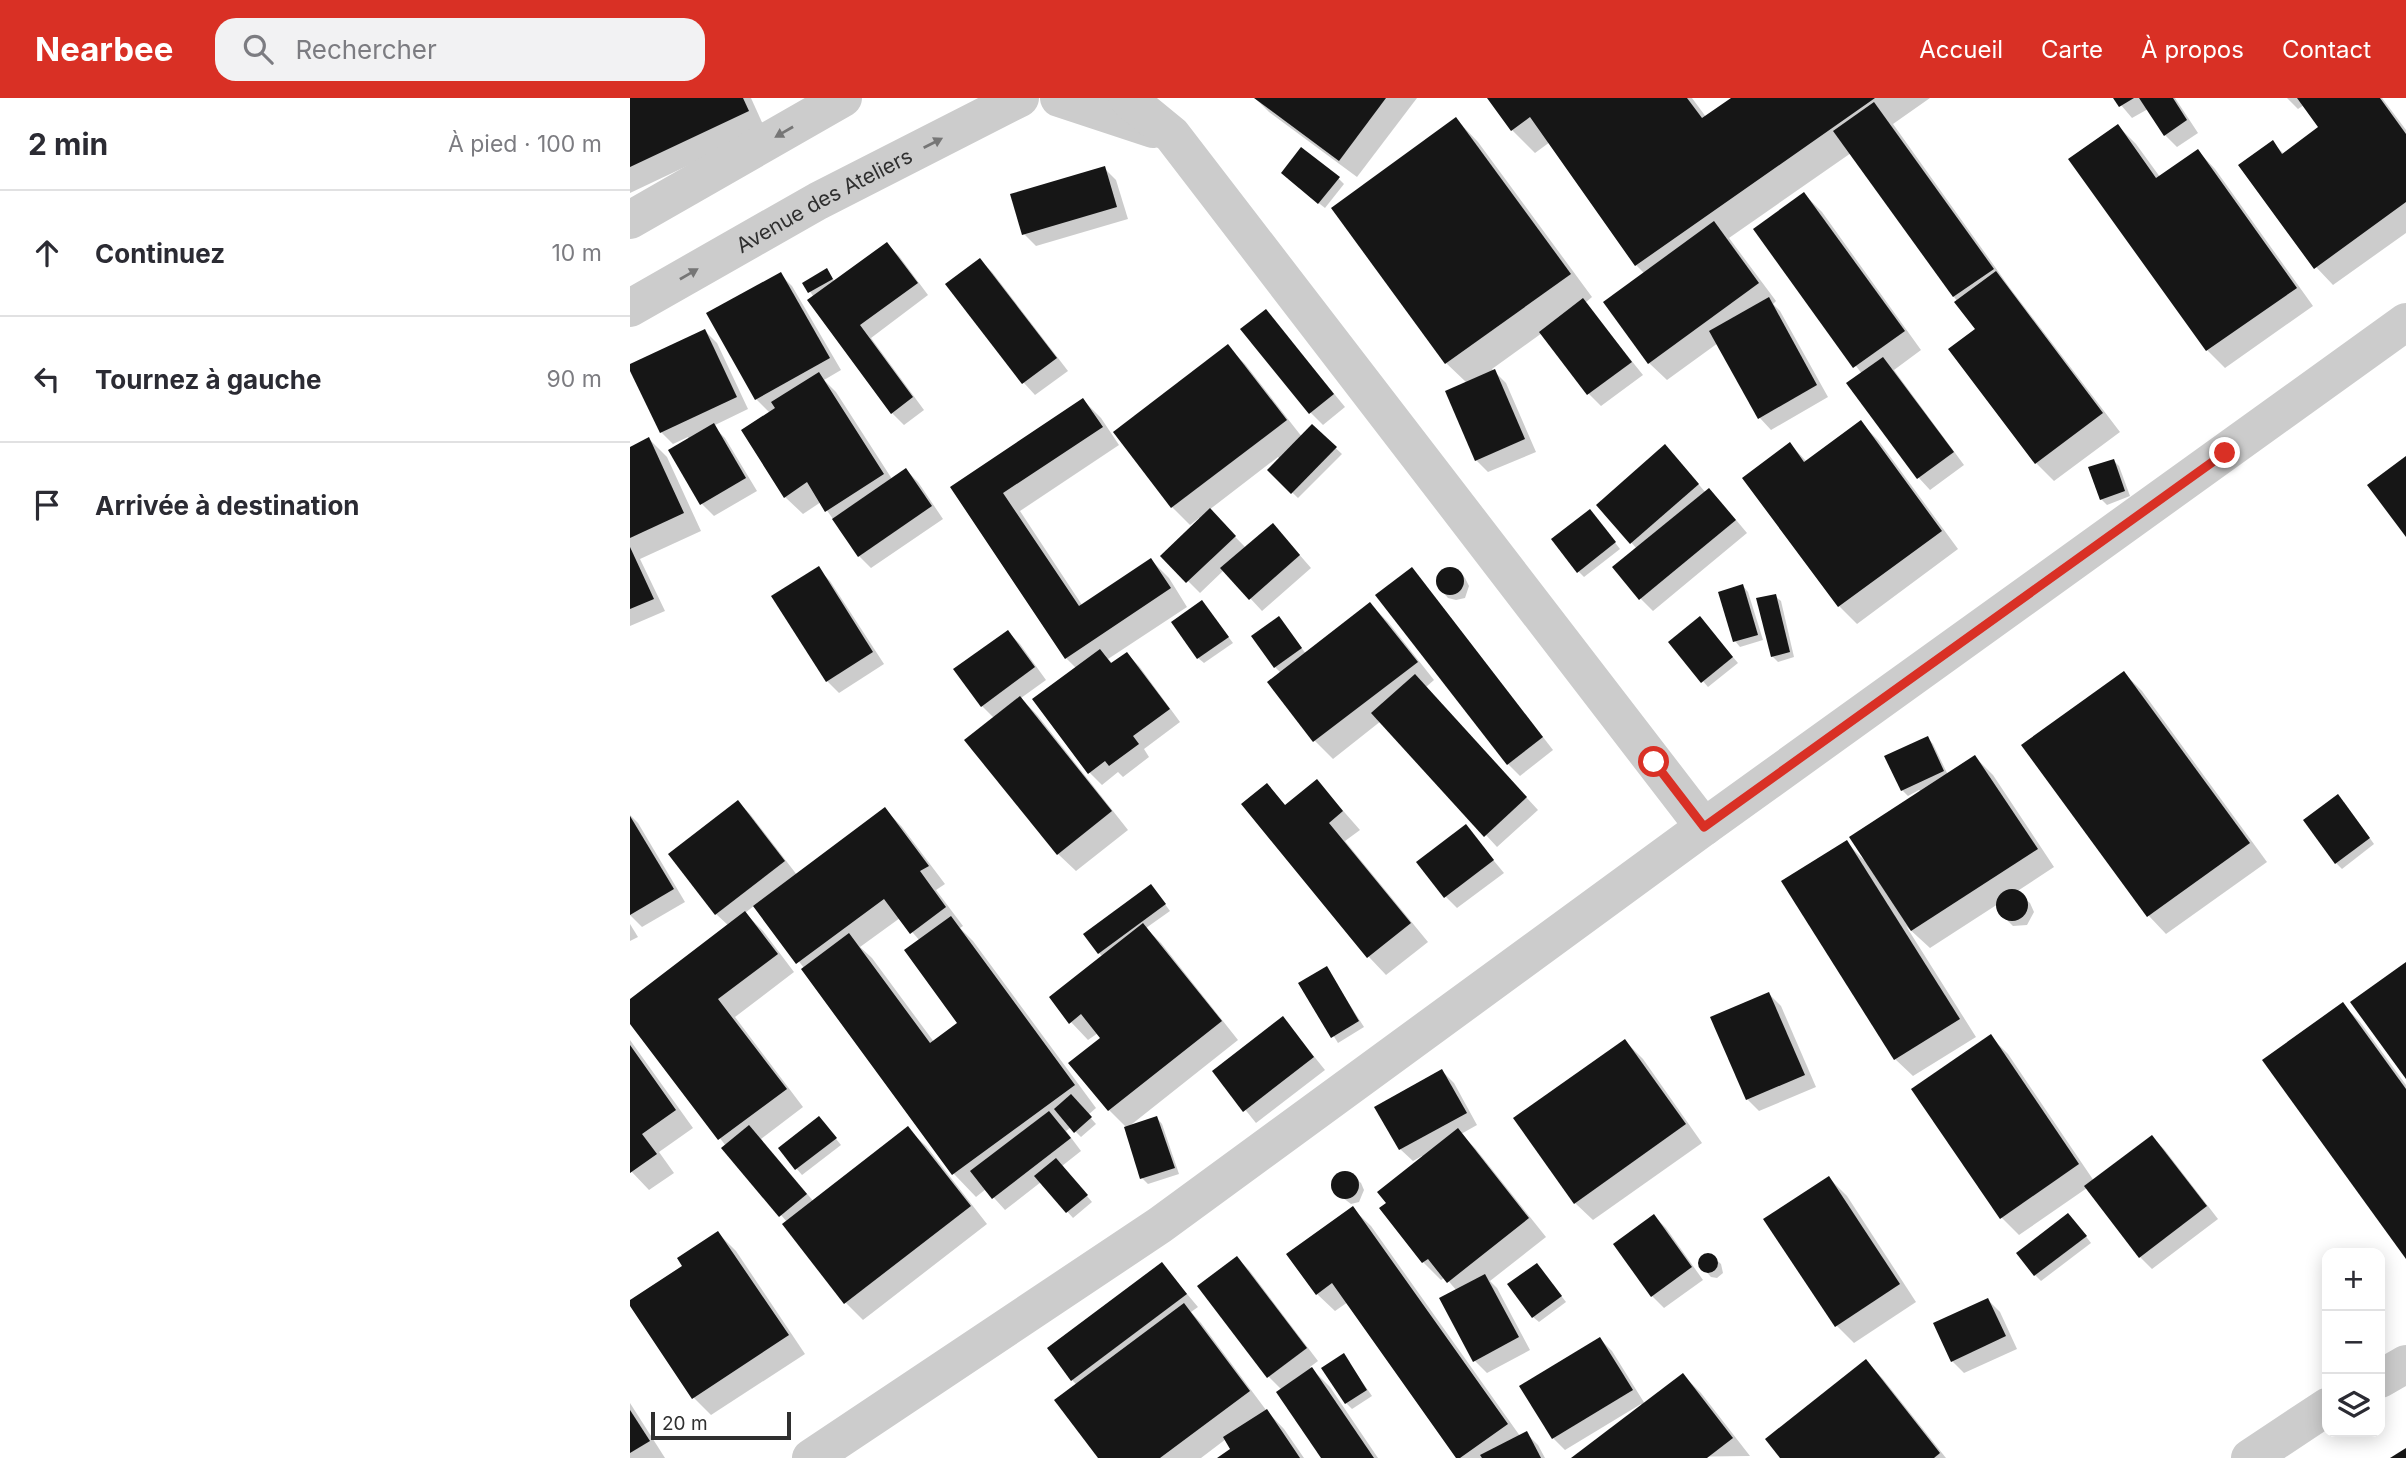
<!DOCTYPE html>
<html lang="fr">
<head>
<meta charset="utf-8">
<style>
  body { margin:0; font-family:Inter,sans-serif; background:#f2f2f3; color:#2b2b33 }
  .controls { position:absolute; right:21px; bottom:21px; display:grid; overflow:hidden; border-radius:14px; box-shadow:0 4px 18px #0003 }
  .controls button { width:63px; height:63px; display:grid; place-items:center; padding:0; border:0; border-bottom:2px solid #e1e1e2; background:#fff; color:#2b2b33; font:35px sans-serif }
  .scale { position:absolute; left:21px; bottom:18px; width:140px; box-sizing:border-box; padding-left:7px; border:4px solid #2f2f2f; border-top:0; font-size:19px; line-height:24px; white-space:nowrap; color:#2f2f2f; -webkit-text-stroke:5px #fff; paint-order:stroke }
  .stop { position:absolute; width:21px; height:21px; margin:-16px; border:5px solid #d93025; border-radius:50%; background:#fff }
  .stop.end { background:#d93025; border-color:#fff; box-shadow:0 2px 7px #0008 }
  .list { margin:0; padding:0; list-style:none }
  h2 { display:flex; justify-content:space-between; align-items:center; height:91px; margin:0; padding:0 28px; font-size:30px }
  h2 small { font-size:23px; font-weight:400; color:#7c7c81 }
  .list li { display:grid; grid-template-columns:46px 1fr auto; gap:21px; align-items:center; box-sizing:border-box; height:126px; padding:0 28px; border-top:2px solid #e1e1e2 }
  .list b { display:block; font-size:26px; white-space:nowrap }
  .list em { font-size:23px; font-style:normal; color:#7c7c81 }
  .icon { flex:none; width:38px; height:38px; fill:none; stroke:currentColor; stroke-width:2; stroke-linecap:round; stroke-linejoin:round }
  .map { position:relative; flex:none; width:1776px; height:1360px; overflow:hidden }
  header { display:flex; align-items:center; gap:42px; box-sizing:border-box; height:98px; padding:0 35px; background:#d93025; color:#fff }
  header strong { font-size:33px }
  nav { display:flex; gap:38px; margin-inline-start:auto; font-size:24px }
  .search { width:490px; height:63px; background:#f2f2f3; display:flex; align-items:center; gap:18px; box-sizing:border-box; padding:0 24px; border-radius:21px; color:#7c7c81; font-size:26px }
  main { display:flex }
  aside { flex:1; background:#fff }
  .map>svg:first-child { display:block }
  .shadow { fill:#0003; fill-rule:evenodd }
  .building { fill:#161616 }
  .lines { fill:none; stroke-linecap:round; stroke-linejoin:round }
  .minor { stroke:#ccc; stroke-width:38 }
  .tertiary { stroke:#ccc; stroke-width:38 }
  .oneway { fill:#767676 }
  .route { stroke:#d93025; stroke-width:9 }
  .labels { text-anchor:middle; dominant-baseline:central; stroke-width:7; stroke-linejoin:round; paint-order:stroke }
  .street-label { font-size:21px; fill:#2f2f2f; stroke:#fff }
</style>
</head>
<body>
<header>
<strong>Nearbee</strong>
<div class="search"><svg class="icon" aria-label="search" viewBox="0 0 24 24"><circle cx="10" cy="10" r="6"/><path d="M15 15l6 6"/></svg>Rechercher</div>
<nav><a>Accueil</a><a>Carte</a><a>À propos</a><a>Contact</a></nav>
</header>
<main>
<aside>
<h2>2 min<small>À pied · 100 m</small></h2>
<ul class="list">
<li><svg class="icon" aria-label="ahead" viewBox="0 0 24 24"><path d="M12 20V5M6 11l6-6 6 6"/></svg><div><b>Continuez</b></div><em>10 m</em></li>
<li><svg class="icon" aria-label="left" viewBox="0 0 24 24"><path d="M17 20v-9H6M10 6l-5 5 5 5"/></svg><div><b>Tournez à gauche</b></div><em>90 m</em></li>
<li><svg class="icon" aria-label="arrive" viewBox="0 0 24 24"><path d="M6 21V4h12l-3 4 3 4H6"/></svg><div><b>Arrivée à destination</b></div></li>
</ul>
</aside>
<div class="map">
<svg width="1776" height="1360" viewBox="0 0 1776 1360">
  <rect width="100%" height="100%" fill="#fff"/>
  <g class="shadow">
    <polygon points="0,0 121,0 135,31 0,95"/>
    <polygon points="625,0 787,0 727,79 639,14"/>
    <polygon points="859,0 1062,0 1076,19 1104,0 1300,0 1263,26 1380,190 1490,334 1424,383 1406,365 1347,231 1221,55 1099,140 1146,203 1143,206 1150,213 1198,299 1141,332 1129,319 1088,245 1037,282 1019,265 1015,176 1006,167 920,44 905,55 882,32"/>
    <polygon points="1485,0 1545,0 1568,35 1547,49 1535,37 1518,11 1502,20"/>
    <polygon points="1657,0 1752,0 1776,32 1776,135 1703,187 1686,169 1643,45 1654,56 1691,30 1674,7 1668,11"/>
    <polygon points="826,21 848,44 962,199 955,205 1013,277 971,308 959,296 912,235 862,271 876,285 906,354 858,374 846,362 837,285 816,265 704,110"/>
    <polygon points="1488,28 1506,46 1530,79 1568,53 1585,71 1683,208 1595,270 1577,252"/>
    <polygon points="474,70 486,82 498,121 406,148 394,136"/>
    <polygon points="708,80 714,86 695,110 658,81"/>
    <polygon points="1174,96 1192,114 1291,252 1264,272 1334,367 1300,392 1289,380 1219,286 1232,276 1125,131"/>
    <polygon points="257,146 269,158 298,197 241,240 294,312 274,327 262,315 175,186 197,172 205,184"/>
    <polygon points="350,162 362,174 438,273 405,297 394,285 318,186"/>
    <polygon points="150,176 162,188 211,272 194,282 206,294 262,381 276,372 288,384 313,421 241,470 229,458 191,404 173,416 155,399 140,315 126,301"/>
    <polygon points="636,213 715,309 693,327 681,315"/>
    <polygon points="75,233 87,245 118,311 83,328 95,340 127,393 84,418 72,406 41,353 59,342 58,339 43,346 31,334 0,268"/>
    <polygon points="597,248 615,266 672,339 682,328 712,356 668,400 639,372 650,361 648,359 579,412 616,450 654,439 681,470 632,513 594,472 570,495 533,458 571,422 569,420 560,427 542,409"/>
    <polygon points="453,302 471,320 489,347 390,413 452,507 521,462 539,480 557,509 478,561 483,566 497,556 509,568 550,624 514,651 519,659 493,679 488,674 472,687 460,675 446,570 436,560 323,390"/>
    <polygon points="1231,325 1248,342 1328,451 1227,526 1209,508 1160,346 1177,364"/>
    <polygon points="19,341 37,359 71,433 10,461 35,513 0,528 0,350"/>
    <polygon points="1047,361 1076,395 1079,392 1091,404 1117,435 1023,513 1011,501 1007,451 968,407"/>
    <polygon points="1484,363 1489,368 1500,398 1477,407 1471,401"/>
    <polygon points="965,419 990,451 954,479 948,473"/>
    <polygon points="188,471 200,483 254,566 209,595 197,583"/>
    <polygon points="817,471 828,474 835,480 839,488 835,500 826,502 818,500 812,493 808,486 811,475"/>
    <polygon points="782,472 793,484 923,652 890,678 878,666"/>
    <polygon points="1113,488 1118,494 1133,542 1110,549 1105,543"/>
    <polygon points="1145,498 1151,503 1164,559 1148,564 1142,558"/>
    <polygon points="572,504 603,545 574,565 568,560"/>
    <polygon points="740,506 758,524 804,582 796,589 908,712 867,749 751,623 703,661 685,643 639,584 651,575 645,569 654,526 676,556"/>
    <polygon points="1075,526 1108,565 1078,589 1040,544"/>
    <polygon points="378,534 390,546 416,582 391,600 408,618 498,732 446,773 428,756 364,620 352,608"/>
    <polygon points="1494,575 1512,593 1637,764 1536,836 1519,818 1394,648"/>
    <polygon points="1298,640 1303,646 1318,677 1345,659 1363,677 1424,769 1386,794 1400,805 1404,814 1397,827 1383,828 1370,815 1368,806 1300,850 1276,828 1346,939 1283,978 1265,961 1216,744 1234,762 1291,694 1289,692 1278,698 1272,692"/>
    <polygon points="687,683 730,732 715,743 798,844 756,877 739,859 614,706 636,688 656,708"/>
    <path d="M108,704L120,716L167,777L255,711L272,729L315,786L306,792L333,828L330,830L343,843L466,1010L458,1017L466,1026L451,1039L441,1029L436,1033L451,1053L432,1068L462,1104L443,1120L411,1084L375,1112L356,1091L346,1099L324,1076L174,870L125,807L115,815L133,833L164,874L105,919L173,1009L131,1041L184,1104L278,1031L296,1048L357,1126L233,1222L216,1205L157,1124L94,1050L96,1048L0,924V903L99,828L86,816ZM270,820L290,843L330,925L304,944L242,860L230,849Z"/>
    <polygon points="1714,704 1744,746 1712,771 1706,765"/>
    <polygon points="0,717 8,725 55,804 12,829 0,817"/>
    <polygon points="835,728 874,775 827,810 815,798"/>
    <polygon points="526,794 540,813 516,830 531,845 608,942 497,1030 527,1020 532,1026 549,1076 518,1086 512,1080 496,1029 479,1012 472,941 468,935 458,942 441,924 473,859 469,855"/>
    <polygon points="0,826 8,839 0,843"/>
    <polygon points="697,871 734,929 708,945 671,886"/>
    <polygon points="1139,896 1151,908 1186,989 1129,1013 1117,1001"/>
    <polygon points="1713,906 1730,924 1776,987 1776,1158"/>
    <polygon points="653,920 695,972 626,1025 584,973"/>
    <polygon points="1360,938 1378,956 1464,1083 1522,1039 1534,1051 1588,1121 1522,1171 1510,1159 1457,1090 1389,1137 1371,1119"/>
    <polygon points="0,942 63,1030 29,1054 44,1075 19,1092 0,1072"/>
    <polygon points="995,943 1013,961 1072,1045 963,1122 945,1105"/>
    <polygon points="812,973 824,985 847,1027 831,1036 845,1050 916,1139 860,1183 867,1190 900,1252 857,1275 845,1263 827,1193 815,1179 811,1182 793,1164 758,1105 793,1060 792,1058 783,1063 770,1051 747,1009"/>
    <polygon points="194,1026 211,1047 172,1077 150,1051"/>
    <polygon points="713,1075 724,1079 731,1085 734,1092 729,1104 721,1106 704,1093 702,1085 706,1078"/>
    <polygon points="1199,1080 1217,1098 1286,1204 1224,1245 1206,1227"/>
    <polygon points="723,1111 741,1128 890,1338 896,1335 908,1347 915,1360 828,1360 718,1204 705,1213 687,1196"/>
    <polygon points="1024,1118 1036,1130 1073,1182 1034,1210 1022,1198"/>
    <polygon points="1444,1123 1461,1145 1411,1183 1405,1177"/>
    <polygon points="88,1135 106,1153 175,1256 81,1317 64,1300 54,1168"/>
    <polygon points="1081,1157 1091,1166 1093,1175 1087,1180 1081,1179 1071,1168 1074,1159"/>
    <polygon points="607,1160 619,1172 688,1263 680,1269 700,1289 748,1360 693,1360 652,1292 639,1279 569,1188"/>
    <polygon points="532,1166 568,1209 561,1214 571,1225 636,1312 654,1331 674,1360 590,1360 603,1351 596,1341 571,1360 470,1360 447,1287 442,1282"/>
    <polygon points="912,1173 936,1204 909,1224 903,1219"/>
    <polygon points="1358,1202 1370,1214 1387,1251 1334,1275 1322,1263"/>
    <polygon points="970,1241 982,1253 1015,1306 1053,1277 1071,1295 1120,1358 944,1360 1012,1308 1011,1306 935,1352 923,1340"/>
    <polygon points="714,1258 742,1298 722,1311 716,1305"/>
    <polygon points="1236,1263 1253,1281 1316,1360 1152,1360"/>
    <polygon points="0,1305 35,1360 0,1360"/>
  </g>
  <g class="building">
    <polygon points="0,0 113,0 119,13 0,69"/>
    <polygon points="624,0 756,0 709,63"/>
    <polygon points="857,0 1057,0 1072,20 1101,0 1245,0 1005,168 900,19 881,33"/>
    <polygon points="1483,0 1504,0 1489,9"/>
    <polygon points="1509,0 1543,0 1557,22 1534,38"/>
    <polygon points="1667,0 1750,0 1776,36 1776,104 1684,171 1608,67 1643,42 1652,56 1688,29"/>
    <polygon points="1244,4 1364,171 1323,199 1203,33"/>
    <polygon points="826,19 941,176 815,266 701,110"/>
    <polygon points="1488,26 1526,80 1568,51 1667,190 1576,253 1438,61"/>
    <polygon points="671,49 710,79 688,106 651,75"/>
    <polygon points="475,68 487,109 392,137 380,96"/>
    <polygon points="1174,94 1275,233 1223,270 1123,131"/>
    <polygon points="1084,123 1129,185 1018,266 973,204"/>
    <polygon points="257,144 288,185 230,227 283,299 261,316 177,202"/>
    <polygon points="350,160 427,260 392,286 315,186"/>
    <polygon points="197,170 203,181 178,195 172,185"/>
    <polygon points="1366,173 1473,315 1405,366 1318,251 1345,231 1324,204"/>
    <polygon points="151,174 200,260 125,302 76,215"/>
    <polygon points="1139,199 1187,287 1128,321 1079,233"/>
    <polygon points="953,200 1002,264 957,297 909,234"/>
    <polygon points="636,211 704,296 679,316 610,231"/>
    <polygon points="75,231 107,299 30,335 0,273 0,266"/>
    <polygon points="598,246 657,322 541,410 483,334"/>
    <polygon points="1253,259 1324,354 1287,381 1216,285"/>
    <polygon points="865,271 895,341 845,363 815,293"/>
    <polygon points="189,274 254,376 195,414 177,384 154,400 111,332 145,310 141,304"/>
    <polygon points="453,300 473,329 373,395 449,508 521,460 541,490 435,561 320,389"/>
    <polygon points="1231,322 1312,433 1208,509 1112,380 1160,344 1174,364"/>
    <polygon points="84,325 116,380 70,407 38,352"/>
    <polygon points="682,326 707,349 661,396 637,372"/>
    <polygon points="19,339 54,415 0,440 0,349"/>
    <polygon points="1035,346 1069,386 1000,446 966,407"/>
    <polygon points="1776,358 1776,439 1737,387"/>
    <polygon points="1484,361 1495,393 1470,402 1458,369"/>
    <polygon points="276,370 302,408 228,459 202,421"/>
    <polygon points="1079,390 1106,422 1009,502 982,469"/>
    <polygon points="580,410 606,438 556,485 530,458"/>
    <polygon points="960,411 986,444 947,475 921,441"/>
    <polygon points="643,425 670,457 619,502 590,470"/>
    <polygon points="0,449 24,501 0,511"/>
    <polygon points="189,468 243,554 196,584 141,498"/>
    <circle cx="820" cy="483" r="14"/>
    <polygon points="782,469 913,639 877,667 745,497"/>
    <polygon points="1113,486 1128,537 1103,544 1088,494"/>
    <polygon points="1146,496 1160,554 1141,559 1126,500"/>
    <polygon points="572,502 599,539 567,561 541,524"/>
    <polygon points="740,504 788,564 683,644 637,584"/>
    <polygon points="649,518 672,550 644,570 621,538"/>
    <polygon points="1070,518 1103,559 1071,585 1038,544"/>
    <polygon points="378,532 405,569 351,609 323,571"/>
    <polygon points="470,551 481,565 497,554 540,611 503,638 509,646 479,668 475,663 458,676 402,601"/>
    <polygon points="1494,573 1620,745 1517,819 1391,647"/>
    <polygon points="785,576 897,699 854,739 741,615"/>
    <polygon points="390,598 482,713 427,757 334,642"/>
    <polygon points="1298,638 1314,673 1271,693 1254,658"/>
    <polygon points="1345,657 1408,751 1281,833 1219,739"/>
    <polygon points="687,681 713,713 699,725 781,825 737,860 611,706 637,685 655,707"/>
    <polygon points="1708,696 1740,740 1705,766 1673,722"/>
    <polygon points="108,702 155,763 85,817 38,756"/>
    <polygon points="255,709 299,768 290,773 316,809 280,836 254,801 166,866 123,808"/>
    <polygon points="0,718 44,791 0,817"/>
    <polygon points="836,726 864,762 814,800 786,764"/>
    <polygon points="1217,742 1330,921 1264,962 1151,783"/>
    <polygon points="521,786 536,806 468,856 453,836"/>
    <circle cx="1382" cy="807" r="16"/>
    <polygon points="115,813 148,856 88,901 157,991 88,1042 0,926 0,901"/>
    <polygon points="321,818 445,987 322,1077 171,871 219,835 300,945 327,925 274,852"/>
    <polygon points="513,825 592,923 478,1013 438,965 470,940 451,916 439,926 419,899"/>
    <polygon points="1776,864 1776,981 1720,904"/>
    <polygon points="697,868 729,923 701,940 668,885"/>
    <polygon points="1139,894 1175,977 1116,1002 1080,919"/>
    <polygon points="1713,904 1776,991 1776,1161 1632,962"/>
    <polygon points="653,918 684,959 613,1014 582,973"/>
    <polygon points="1361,936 1449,1066 1370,1121 1281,991"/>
    <polygon points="995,941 1056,1026 944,1106 883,1020"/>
    <polygon points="0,947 46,1012 12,1036 27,1056 0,1075"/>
    <polygon points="812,971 837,1015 769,1052 744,1009"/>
    <polygon points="441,996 462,1019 444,1035 424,1011"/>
    <polygon points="419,1013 441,1040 362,1101 340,1073"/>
    <polygon points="189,1018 207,1040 165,1072 148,1050"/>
    <polygon points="527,1018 545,1070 510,1081 494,1029"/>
    <polygon points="119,1027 177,1096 149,1119 91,1050"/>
    <polygon points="278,1028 341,1108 214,1206 152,1126"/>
    <polygon points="828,1030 899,1120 817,1185 798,1161 792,1165 749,1110 756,1105 747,1094"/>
    <polygon points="1522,1037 1577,1108 1509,1160 1454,1088"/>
    <polygon points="426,1060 458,1097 436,1115 404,1078"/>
    <circle cx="715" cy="1087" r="14"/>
    <polygon points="1199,1078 1270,1186 1205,1229 1133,1121"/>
    <polygon points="723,1108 878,1326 830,1360 826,1360 702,1185 686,1197 656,1156"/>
    <polygon points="1438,1115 1457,1138 1404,1178 1386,1155"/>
    <polygon points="1024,1116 1062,1169 1021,1199 983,1146"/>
    <polygon points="88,1133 159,1237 62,1301 0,1208 0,1202 52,1168 47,1160"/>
    <circle cx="1078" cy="1165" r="10"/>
    <polygon points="607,1158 677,1250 637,1280 567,1188"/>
    <polygon points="532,1164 557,1196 441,1283 417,1250"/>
    <polygon points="907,1165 932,1198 902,1220 877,1186"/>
    <polygon points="855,1176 889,1239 843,1264 809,1200"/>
    <polygon points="1358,1200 1376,1238 1321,1264 1303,1225"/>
    <polygon points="554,1205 620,1293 530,1360 468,1360 424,1302"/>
    <polygon points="970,1239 1003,1292 922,1341 889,1288"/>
    <polygon points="714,1255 737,1292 715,1306 691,1270"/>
    <polygon points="1236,1261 1310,1355 1304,1360 1150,1360 1135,1341"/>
    <polygon points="682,1269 744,1360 691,1360 646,1294"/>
    <polygon points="1053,1275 1103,1340 1077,1360 941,1360"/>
    <polygon points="637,1311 670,1360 587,1360 600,1351 593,1339"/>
    <polygon points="0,1312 20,1343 0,1355"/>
    <polygon points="897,1333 911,1360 852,1360 850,1357"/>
    <polygon points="1776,1350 1776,1360 1760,1360"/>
  </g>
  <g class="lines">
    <g class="minor">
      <polyline points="429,0 523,31"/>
      <polyline points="497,0 542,37 1074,729"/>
      <polyline points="0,122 213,0"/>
      <path id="s1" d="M0,210L188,103L390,0"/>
      <polyline points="1750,1281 1776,1266"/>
      <polyline points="1620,1360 1697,1309"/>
    </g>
    <polyline class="tertiary" points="181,1360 530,1127 1074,729 1776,224"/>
  </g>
  <defs><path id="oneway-solid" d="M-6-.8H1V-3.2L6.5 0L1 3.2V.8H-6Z" transform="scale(1.75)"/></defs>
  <g class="oneway">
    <use href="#oneway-solid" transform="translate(154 34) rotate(150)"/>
    <use href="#oneway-solid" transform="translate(303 45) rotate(-27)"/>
    <use href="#oneway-solid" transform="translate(59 176) rotate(-30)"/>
  </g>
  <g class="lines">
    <polyline class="route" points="1024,664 1074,729 1595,355"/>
  </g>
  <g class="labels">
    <g class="street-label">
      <text stroke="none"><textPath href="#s1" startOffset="222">Avenue des Ateliers</textPath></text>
    </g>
  </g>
</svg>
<div class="controls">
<button>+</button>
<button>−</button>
<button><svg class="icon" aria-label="layers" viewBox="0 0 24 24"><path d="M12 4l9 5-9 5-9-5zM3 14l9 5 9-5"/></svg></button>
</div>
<div class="scale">20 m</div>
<div class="stop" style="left:1024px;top:664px"></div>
<div class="stop end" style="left:1595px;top:355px"></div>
</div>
</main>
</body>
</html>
